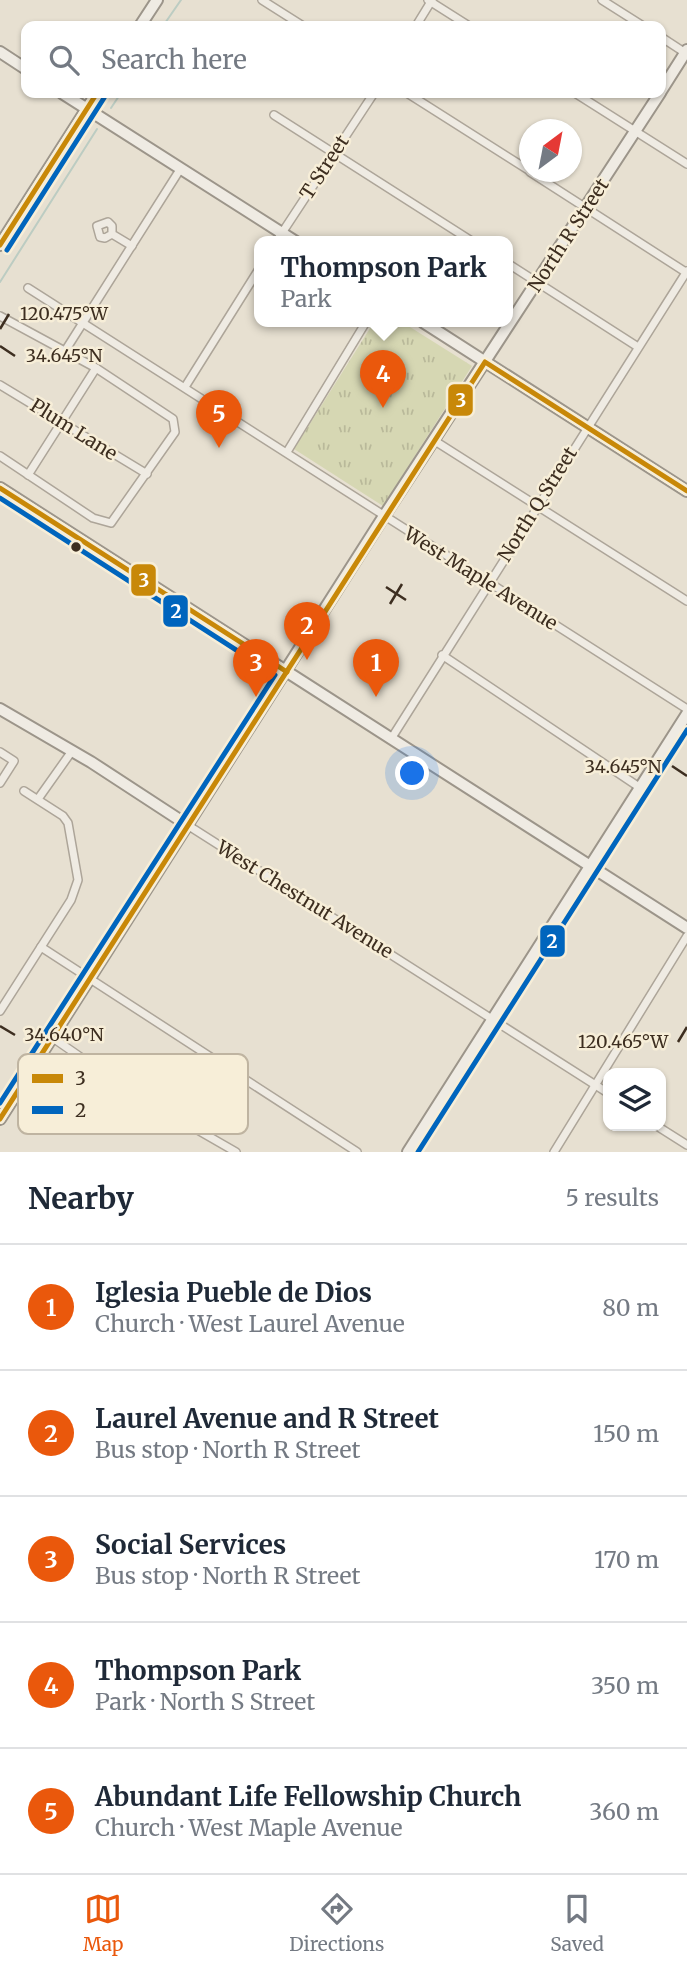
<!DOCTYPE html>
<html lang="en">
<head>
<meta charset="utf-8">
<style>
  body { margin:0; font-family:Merriweather,serif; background:#f2f2f3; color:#1f2937 }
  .controls { position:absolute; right:21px; bottom:21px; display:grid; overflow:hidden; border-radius:14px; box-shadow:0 2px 5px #0004 }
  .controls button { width:63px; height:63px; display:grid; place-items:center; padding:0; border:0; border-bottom:2px solid #e0e1e3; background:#fff; color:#1f2937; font:35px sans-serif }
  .compass { position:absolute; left:519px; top:119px; width:63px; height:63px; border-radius:50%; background:#fff; box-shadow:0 2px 5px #0004; rotate:32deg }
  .you { position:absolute; left:413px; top:774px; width:24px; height:24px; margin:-18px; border:5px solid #fff; border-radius:50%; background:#1a73e8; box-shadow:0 0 0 10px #1a73e833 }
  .badge { display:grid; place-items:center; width:46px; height:46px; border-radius:50%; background:#ea580c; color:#fff; font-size:23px; font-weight:700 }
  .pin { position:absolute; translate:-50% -58px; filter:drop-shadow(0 2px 4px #0008) }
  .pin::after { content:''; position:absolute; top:37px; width:24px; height:21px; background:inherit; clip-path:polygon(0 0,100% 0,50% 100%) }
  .popup { position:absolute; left:254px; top:236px; width:259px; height:91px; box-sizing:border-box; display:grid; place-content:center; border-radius:14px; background:#fff; filter:drop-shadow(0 2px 5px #0005); font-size:23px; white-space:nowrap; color:#747a83 }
  .popup b { font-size:26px; color:#1f2937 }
  .popup::after { content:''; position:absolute; left:50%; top:100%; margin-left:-14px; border:14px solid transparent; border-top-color:#fff }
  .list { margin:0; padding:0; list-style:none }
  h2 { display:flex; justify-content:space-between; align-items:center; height:91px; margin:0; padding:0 28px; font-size:30px }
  h2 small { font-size:23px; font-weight:400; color:#747a83 }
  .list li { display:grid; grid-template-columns:46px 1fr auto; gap:21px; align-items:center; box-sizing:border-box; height:126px; padding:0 28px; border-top:2px solid #e0e1e3 }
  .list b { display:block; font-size:26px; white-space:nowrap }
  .list p { margin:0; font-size:23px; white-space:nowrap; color:#747a83 }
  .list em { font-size:23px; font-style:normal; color:#747a83 }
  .icon { flex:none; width:38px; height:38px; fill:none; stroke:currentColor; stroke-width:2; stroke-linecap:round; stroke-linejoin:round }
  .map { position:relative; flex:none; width:687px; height:1152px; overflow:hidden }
  .search { position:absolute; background:#fff; box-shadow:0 2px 5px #0004; left:21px; right:21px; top:21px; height:77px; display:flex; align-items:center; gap:18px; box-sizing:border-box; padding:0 24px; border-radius:14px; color:#747a83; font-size:26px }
  .sheet { height:721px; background:#fff }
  nav { display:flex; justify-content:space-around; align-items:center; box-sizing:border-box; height:98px; border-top:2px solid #e0e1e3; background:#fff; font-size:19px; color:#747a83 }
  nav a { display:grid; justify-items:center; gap:4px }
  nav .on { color:#ea580c }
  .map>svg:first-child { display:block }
  .park { fill:url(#park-tufts) }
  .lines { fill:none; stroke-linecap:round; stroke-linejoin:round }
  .stream { stroke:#bcccc2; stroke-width:2 }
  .street-casing { stroke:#ada599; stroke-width:10 }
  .secondary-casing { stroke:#9c958a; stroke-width:14 }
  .street { stroke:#efebe3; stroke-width:7 }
  .secondary { stroke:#efebe3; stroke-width:10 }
  .bus-1-casing { stroke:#f7eed8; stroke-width:10 }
  .bus-2-casing { stroke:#f7eed8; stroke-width:10 }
  .bus-1 { stroke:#c88808; stroke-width:5 }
  .bus-2 { stroke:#0065bd; stroke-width:5 }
  .ticks { fill:none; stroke:#3d2e20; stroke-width:2.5 }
  .bus-dot { fill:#3d2e20; stroke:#f7eed8; stroke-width:2.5 }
  .labels { text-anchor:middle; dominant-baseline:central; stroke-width:5; stroke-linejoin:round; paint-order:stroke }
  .street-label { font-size:19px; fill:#3d2e20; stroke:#f7eed8 }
  .key { fill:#f7eed8; stroke:#bfb4a1; stroke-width:2 }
  .key-label { font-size:19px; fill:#3d2e20 }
  .ticks-label { font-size:18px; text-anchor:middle; fill:#3d2e20; stroke:#f7eed8; stroke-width:5; stroke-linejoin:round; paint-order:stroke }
  .line-badge { stroke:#f7eed8; stroke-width:2.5 }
  .badge-label { font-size:19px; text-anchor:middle; font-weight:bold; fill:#fff }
</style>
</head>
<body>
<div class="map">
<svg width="687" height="1152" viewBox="0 0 687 1152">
  <defs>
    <pattern id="park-tufts" width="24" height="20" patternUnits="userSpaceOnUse" patternTransform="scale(1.75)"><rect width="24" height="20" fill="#d6d7b3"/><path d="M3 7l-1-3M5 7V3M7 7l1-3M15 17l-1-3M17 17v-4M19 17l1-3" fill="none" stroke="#b9b99a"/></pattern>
  </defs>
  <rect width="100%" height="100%" fill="#e7e0d1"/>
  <polygon class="park" points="374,322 402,322 472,366 383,506 294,449"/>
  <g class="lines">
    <g class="stream">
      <polyline points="163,26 181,0"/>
      <polyline points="111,108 121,93"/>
      <polyline points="0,282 97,129"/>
    </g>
    <g class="street-casing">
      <g id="street">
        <polyline points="262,0 303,26"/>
        <polyline points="428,0 469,26"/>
        <polyline points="602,0 643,26"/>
        <polyline points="416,26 432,0"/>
        <polyline points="661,37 687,54"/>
        <polyline points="407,93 530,171"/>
        <polyline points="575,93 687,164"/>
        <polyline points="274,115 473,242"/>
        <polyline points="530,172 687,273"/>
        <polyline points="112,234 105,238 100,237 97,226 108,222 112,226 112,234 132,246"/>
        <polyline points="276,242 374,93"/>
        <polyline points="507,263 638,347"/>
        <polyline points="28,288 687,709"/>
        <polyline points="0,316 96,368 173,419 175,432 111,523 93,518 0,456"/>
        <polyline points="65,351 181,168"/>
        <polyline points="0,385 147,474"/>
        <polyline points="185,387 259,269"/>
        <polyline points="435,441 687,601"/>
        <polyline points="287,452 366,322"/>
        <polyline points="28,475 96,368"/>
        <polyline points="442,655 639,787"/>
        <polyline points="391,739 687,271"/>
        <polyline points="0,752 14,761 0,783"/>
        <polyline points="38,799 72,751"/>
        <polyline points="189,826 608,1093"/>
        <polyline points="41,947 357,1152"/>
        <polyline points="0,1011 71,900 78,880 68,823 63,816 24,791"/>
        <polyline points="53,1038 128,1090 236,1152"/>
        <polyline points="657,1126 687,1145"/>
        <polyline points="554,1152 687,936"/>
      </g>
    </g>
    <g class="secondary-casing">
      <g id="secondary">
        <polyline points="140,26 157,0"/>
        <polyline points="0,52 26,69"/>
        <polyline points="661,91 687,50"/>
        <polyline points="62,93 296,242"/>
        <polyline points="0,245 97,93"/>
        <polyline points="423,322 687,491"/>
        <polyline points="0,488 687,928"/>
        <polyline points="0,709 91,762 189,826"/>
        <polyline points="0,1119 384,516 660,93"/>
        <polyline points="408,1152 687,714"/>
      </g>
    </g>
    <use href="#street" class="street"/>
    <use href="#secondary" class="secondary"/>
    <g class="bus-1-casing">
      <g id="bus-1">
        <polyline points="0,245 97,93"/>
        <polyline points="0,488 287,672"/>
        <polyline points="0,1119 485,362 687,491"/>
      </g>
    </g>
    <g class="bus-2-casing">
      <g id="bus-2">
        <polyline points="7,250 104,98"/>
        <polyline points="0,498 275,675 0,1103"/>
        <polyline points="418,1152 687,730"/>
      </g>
    </g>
    <use href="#bus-1" class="bus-1"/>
    <use href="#bus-2" class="bus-2"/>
  </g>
  <path class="ticks" d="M0,329L9,314M0,346L15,356M386,587L406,600M390,604L402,584M672,766L687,776M0,1026L15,1035M678,1042L687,1027"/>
  <circle class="bus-dot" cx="76" cy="547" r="6"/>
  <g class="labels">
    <g class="street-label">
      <text transform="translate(324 167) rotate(-57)">T Street</text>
      <text transform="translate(568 235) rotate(-57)">North R Street</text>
      <text transform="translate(74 429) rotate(32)">Plum Lane</text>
      <text transform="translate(537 504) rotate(-58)">North Q Street</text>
      <text transform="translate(481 578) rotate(32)">West Maple Avenue</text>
      <text transform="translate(305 899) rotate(32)">West Chestnut Avenue</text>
    </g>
  </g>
  <rect x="18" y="1054" width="230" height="80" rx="10" class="key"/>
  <rect x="32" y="1074" width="31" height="9" fill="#c88808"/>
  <rect x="32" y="1106" width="31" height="8" fill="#0065bd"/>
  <g class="key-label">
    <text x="75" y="1085">3</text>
    <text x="75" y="1117">2</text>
  </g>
  <g class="ticks-label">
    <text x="64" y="320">120.475°W</text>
    <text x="64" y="362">34.645°N</text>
    <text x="623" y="773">34.645°N</text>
    <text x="64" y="1041">34.640°N</text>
    <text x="623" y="1048">120.465°W</text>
  </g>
  <g class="line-badge">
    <rect x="447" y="383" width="27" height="34" rx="7" fill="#c88808"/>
    <rect x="130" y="563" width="27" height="34" rx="7" fill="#c88808"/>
    <rect x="162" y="594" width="27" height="34" rx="7" fill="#0065bd"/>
    <rect x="539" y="924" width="27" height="34" rx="7" fill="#0065bd"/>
  </g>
  <g class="badge-label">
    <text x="461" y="407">3</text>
    <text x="144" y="587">3</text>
    <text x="176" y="618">2</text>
    <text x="552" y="948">2</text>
  </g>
</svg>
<div class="controls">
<button><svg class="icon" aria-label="layers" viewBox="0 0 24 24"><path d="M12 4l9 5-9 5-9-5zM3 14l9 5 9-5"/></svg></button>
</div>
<svg class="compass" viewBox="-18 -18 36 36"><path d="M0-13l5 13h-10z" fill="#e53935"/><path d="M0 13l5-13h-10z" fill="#747a83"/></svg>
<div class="you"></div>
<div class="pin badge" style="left:376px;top:697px">1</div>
<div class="pin badge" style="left:307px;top:660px">2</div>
<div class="pin badge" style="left:256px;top:697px">3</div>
<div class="pin badge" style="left:383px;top:408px">4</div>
<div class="popup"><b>Thompson Park</b>Park</div>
<div class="pin badge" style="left:219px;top:448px">5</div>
<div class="search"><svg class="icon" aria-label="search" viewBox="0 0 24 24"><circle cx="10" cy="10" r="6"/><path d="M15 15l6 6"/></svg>Search here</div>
</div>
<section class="sheet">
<h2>Nearby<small>5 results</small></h2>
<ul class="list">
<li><span class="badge">1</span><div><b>Iglesia Pueble de Dios</b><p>Church · West Laurel Avenue</p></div><em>80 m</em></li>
<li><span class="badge">2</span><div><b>Laurel Avenue and R Street</b><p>Bus stop · North R Street</p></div><em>150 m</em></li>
<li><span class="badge">3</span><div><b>Social Services</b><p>Bus stop · North R Street</p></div><em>170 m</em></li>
<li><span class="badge">4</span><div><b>Thompson Park</b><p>Park · North S Street</p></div><em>350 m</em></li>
<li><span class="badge">5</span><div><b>Abundant Life Fellowship Church</b><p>Church · West Maple Avenue</p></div><em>360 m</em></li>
</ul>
</section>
<nav>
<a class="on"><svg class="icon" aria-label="map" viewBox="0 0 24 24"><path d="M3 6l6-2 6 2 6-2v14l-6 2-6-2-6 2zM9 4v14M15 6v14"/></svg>Map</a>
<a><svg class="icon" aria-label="directions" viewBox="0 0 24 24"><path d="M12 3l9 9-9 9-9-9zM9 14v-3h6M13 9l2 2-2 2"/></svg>Directions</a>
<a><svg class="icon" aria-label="saved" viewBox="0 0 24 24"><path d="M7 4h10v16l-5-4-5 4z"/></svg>Saved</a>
</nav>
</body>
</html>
